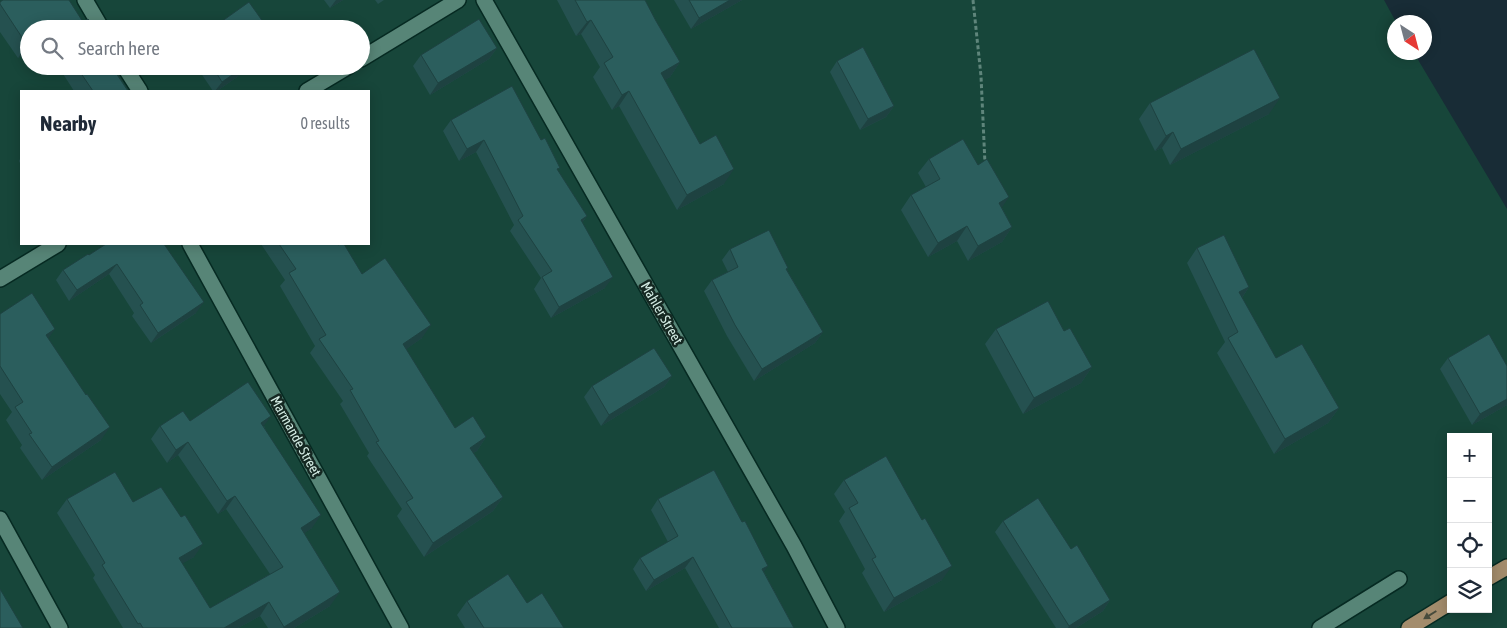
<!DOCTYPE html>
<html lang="en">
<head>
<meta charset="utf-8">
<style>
  body { margin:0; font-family:"Asap Condensed",sans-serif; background:#f2f2f3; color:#1f2937 }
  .controls { position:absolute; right:15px; bottom:15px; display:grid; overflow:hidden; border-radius:0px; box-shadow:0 2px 12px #0003 }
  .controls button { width:45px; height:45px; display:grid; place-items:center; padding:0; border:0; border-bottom:1px solid #e0e1e3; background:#fff; color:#1f2937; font:25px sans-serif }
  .compass { position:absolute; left:1387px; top:15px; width:45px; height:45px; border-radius:50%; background:#fff; box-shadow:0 2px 12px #0003; rotate:144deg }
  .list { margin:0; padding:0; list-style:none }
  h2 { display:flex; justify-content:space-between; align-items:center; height:65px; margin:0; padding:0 20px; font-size:21px }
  h2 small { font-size:16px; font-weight:400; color:#747a83 }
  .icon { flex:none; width:28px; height:28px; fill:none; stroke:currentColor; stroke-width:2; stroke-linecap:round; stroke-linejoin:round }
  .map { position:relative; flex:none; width:1507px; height:628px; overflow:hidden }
  .search { position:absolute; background:#fff; box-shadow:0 2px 12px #0003; left:20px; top:20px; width:350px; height:55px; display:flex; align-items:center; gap:12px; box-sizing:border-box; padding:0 18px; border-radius:28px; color:#747a83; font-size:19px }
  .panel { position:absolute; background:#fff; box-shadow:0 2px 12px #0003; left:20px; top:90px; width:350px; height:155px; border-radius:0px }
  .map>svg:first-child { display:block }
  .water { fill:#182c36 }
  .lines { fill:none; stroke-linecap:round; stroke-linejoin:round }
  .street-casing { stroke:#062a22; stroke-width:18 }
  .primary-casing { stroke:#062a22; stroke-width:18 }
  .path { stroke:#5f857b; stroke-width:3; stroke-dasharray:4 2.5; stroke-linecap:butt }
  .street { stroke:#578577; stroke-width:15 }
  .primary { stroke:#a38c6c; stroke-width:15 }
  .wall { fill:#255150 }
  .shaded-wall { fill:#1e4241 }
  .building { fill:#2b5e5d; stroke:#1e4241 }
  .oneway { fill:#474b3c }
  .labels { text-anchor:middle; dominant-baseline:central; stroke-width:5; stroke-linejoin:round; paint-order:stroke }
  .street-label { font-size:14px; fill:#d4ece4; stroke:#152822 }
</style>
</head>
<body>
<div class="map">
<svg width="1507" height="628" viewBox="0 0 1507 628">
  <rect width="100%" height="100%" fill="#17463a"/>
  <polygon class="water" points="1384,0 1507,0 1507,209 1414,53 1424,52 1424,22 1396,22"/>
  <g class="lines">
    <g class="street-casing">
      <g id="street">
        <polyline points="85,0 102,29"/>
        <polyline points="484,0 794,546 837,628"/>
        <polyline points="361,59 458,0"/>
        <polyline points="124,66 140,91"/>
        <polyline points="307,91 349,66"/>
        <polyline points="190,244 401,628"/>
        <polyline points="0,279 58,244"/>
        <polyline points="0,519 60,628"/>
        <polyline points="1320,628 1399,579"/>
      </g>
    </g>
    <g class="primary-casing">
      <g id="primary">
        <polyline points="1488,578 1507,567"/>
        <polyline points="1409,628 1451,602"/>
      </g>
    </g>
    <polyline class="path" points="973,0 981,76 985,164"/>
    <use href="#street" class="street"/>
    <use href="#primary" class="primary"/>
  </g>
  <g class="wall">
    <polygon points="324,0 343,0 330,8"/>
    <polygon points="375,0 384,0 378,4"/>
    <polygon points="557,0 645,0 656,21 680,62 670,77 664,80 700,144 724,184 677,210 619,106 612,110 593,77 600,67 581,34 576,36"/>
    <polygon points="674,0 742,0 691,29"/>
    <polygon points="0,2 83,22 95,29 29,29 29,51 18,58 0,32"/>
    <polygon points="497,48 489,59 430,95 413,66 421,55"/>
    <polygon points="837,61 894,106 886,117 860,130 830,72"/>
    <polygon points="58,66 116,66 114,70 128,91 74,91"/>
    <polygon points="196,66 253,66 217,91 213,91"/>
    <polygon points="1150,103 1269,114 1170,165 1162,148 1155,151 1139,119"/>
    <polygon points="451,120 558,171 587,216 582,223 605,288 551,318 534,289 541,278 510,231 514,225 476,152 459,161 443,131"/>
    <polygon points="21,157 21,165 19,161"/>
    <polygon points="929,159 1002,208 1012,227 1002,242 968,261 957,241 928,257 901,210 911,195 926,187 918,173"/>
    <polygon points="106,244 196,313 151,343 132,316 134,313 109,274 69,301 56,280 63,270 89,255"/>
    <polygon points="261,244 337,244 362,274 422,338 406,349 455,428 486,437 477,451 473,453 503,497 493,511 424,557 397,516 402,509 367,456 369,453 340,404 343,401 310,353 315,346 280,286 285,280"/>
    <polygon points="1197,248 1249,287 1242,298 1276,358 1339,408 1328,423 1274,454 1217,353 1225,342 1187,263"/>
    <polygon points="730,249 787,270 823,332 815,343 754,381 727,336 704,291 712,280 728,272 722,260"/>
    <polygon points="0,314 48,339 101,440 42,480 20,448 22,445 6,420 12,412 0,394"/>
    <polygon points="996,329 1064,331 1092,367 1081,383 1023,414 985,344"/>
    <polygon points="1448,358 1507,366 1507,405 1472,425 1440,369"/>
    <polygon points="672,376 664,387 601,426 584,397 592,386"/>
    <polygon points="190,421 264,426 312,528 304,533 330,606 294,628 268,628 260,616 238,628 123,628 93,578 95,575 57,513 67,499 133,502 194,557 182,563 210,608 270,574 226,509 218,514 178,455 167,463 151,439 160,426"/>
    <polygon points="844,480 942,580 884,612 862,573 865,569 839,521 845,512 834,494"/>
    <polygon points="658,499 764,572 794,628 719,628 685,568 646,591 633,569 640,558 668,542 651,510"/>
    <polygon points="1003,521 1071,549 1110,600 1103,611 1076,628 1056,628 995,532"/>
    <polygon points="467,601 527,603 564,628 465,628 457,615"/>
  </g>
  <g class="shaded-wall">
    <polygon points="336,0 343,0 330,8"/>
    <polygon points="730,0 742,0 691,29 699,18"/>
    <polygon points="591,20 581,34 576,36 587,22"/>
    <polygon points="29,43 29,51 18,58 27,45"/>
    <polygon points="497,48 489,59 430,95 438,83"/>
    <polygon points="680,62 670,77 651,88 661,73"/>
    <polygon points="245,66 253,66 217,91 215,91 222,82"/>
    <polygon points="629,91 619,106 612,110 622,95"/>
    <polygon points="1280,98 1269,114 1170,165 1181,149"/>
    <polygon points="894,106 886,117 860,130 868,119"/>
    <polygon points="1173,132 1162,148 1155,151 1166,136"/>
    <polygon points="484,140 476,152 459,161 467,149"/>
    <polygon points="734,169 724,184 677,210 687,195"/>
    <polygon points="1009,197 999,212 999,203"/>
    <polygon points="587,216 579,227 581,220"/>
    <polygon points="967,226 957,241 928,257 938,243"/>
    <polygon points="1012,227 1002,242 968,261 978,246"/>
    <polygon points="117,264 109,274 69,301 77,290"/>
    <polygon points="613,277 605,288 551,318 559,307"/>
    <polygon points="1249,287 1239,302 1239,292"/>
    <polygon points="204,302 196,313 151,343 158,333"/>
    <polygon points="431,325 422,338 394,358 403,344"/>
    <polygon points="55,329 46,342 46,335"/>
    <polygon points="823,332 815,343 754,381 762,369"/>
    <polygon points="1092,367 1081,383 1023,414 1034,398"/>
    <polygon points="672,376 664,387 601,426 609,415"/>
    <polygon points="1507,399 1507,405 1472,425 1480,414"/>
    <polygon points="1339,408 1328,423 1274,454 1285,439"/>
    <polygon points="271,416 261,430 261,423"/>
    <polygon points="110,427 101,440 42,480 52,467"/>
    <polygon points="486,437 477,451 460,461 470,448"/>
    <polygon points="188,442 178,455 167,463 176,450"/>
    <polygon points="235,496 226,509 218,514 227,501"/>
    <polygon points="503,497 493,511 424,557 433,543"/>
    <polygon points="321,515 312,528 292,542 301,528"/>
    <polygon points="203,544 194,557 170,571 179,558"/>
    <polygon points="693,557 685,568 646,591 654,580"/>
    <polygon points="768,566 761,576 762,569"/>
    <polygon points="952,566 942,580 884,612 894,598"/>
    <polygon points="340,592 330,606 294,628 283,628 284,627"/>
    <polygon points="1110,600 1103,611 1076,628 1068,628 1069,626"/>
    <polygon points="269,602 260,616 238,628 224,628"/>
  </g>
  <g class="building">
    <polygon points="3,0 69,0 83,22 88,19 95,29 52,29 51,28 50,29 29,29 29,43 27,45 0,4 0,2"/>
    <polygon points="575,0 645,0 656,21 680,62 661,73 700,144 716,135 734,169 687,195 629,91 622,95 604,63 613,57 591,20 587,22"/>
    <polygon points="689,0 730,0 699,18"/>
    <polygon points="249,2 266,26 262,29 211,29"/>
    <polygon points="479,19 497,48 438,83 421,55"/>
    <polygon points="863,47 894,106 868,119 837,61"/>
    <polygon points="1254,49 1280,98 1181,149 1173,132 1166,136 1150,103"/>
    <polygon points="76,66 114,66 112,67 128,91 93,91"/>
    <polygon points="212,66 245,66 222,82"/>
    <polygon points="512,86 541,140 545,138 560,168 557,169 587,216 581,220 613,277 559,307 542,277 552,271 518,220 523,216 484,140 467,149 451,120"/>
    <polygon points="963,139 978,165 987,159 1009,197 999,203 1012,227 978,246 967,226 938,243 911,195 940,179 929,159"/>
    <polygon points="769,230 788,268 786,269 823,332 762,369 735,325 712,280 738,267 730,249"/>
    <polygon points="1224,235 1249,287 1239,292 1276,358 1302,344 1339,408 1285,439 1228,338 1238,332 1197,248"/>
    <polygon points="106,244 164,244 204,302 158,333 140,305 143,303 117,264 77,290 63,270 88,254 89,255"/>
    <polygon points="279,244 337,244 338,245 340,244 344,244 362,274 385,258 431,325 403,344 455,428 473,416 486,437 470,448 503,497 433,543 406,502 413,498 376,442 379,441 350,390 353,389 319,339 326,335 289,273 296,269"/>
    <polygon points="32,293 55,329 46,335 86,395 87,394 110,427 52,467 29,434 32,433 15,407 23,402 0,366 0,314"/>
    <polygon points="1048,301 1064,331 1070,328 1092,367 1034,398 996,329"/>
    <polygon points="1489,334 1507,366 1507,399 1480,414 1448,358"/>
    <polygon points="654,348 672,376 609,415 592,386"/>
    <polygon points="248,382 271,416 261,423 321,515 301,528 340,592 284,627 269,602 224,628 143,628 140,623 138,624 102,565 105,563 67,499 115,472 133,502 161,487 181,517 185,515 203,544 179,558 210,608 283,567 235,496 227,501 188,442 176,450 160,426 183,411 190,421"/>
    <polygon points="886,456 922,520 925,518 952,566 894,598 872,559 876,557 849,508 858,503 844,480"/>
    <polygon points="714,470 742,522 745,521 768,566 762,569 794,628 732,628 693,557 654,580 640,558 678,536 658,499"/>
    <polygon points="1038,498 1071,549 1077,545 1110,600 1069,626 1003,521"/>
    <polygon points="508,574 527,603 542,593 564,628 484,628 467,601"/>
    <polygon points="0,589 23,628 0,628"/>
  </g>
  <defs><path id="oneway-solid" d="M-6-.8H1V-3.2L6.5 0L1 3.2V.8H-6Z" transform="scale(1.25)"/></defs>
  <use class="oneway" href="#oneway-solid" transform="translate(1430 615) rotate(148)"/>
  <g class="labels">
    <g class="street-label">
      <text transform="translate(662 313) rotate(60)">Mahler Street</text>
      <text transform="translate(296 436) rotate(61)">Marmande Street</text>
    </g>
  </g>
</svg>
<div class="controls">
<button>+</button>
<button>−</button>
<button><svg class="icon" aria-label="locate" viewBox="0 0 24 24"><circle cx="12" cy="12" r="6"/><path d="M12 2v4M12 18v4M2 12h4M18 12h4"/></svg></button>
<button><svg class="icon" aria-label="layers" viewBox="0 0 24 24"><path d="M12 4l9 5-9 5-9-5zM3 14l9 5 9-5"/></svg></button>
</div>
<svg class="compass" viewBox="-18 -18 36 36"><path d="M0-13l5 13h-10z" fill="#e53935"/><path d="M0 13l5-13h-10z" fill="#747a83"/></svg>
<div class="search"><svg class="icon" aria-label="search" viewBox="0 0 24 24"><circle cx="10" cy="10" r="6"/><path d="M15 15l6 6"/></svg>Search here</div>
<section class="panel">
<h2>Nearby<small>0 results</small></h2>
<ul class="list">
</ul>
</section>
</div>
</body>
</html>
